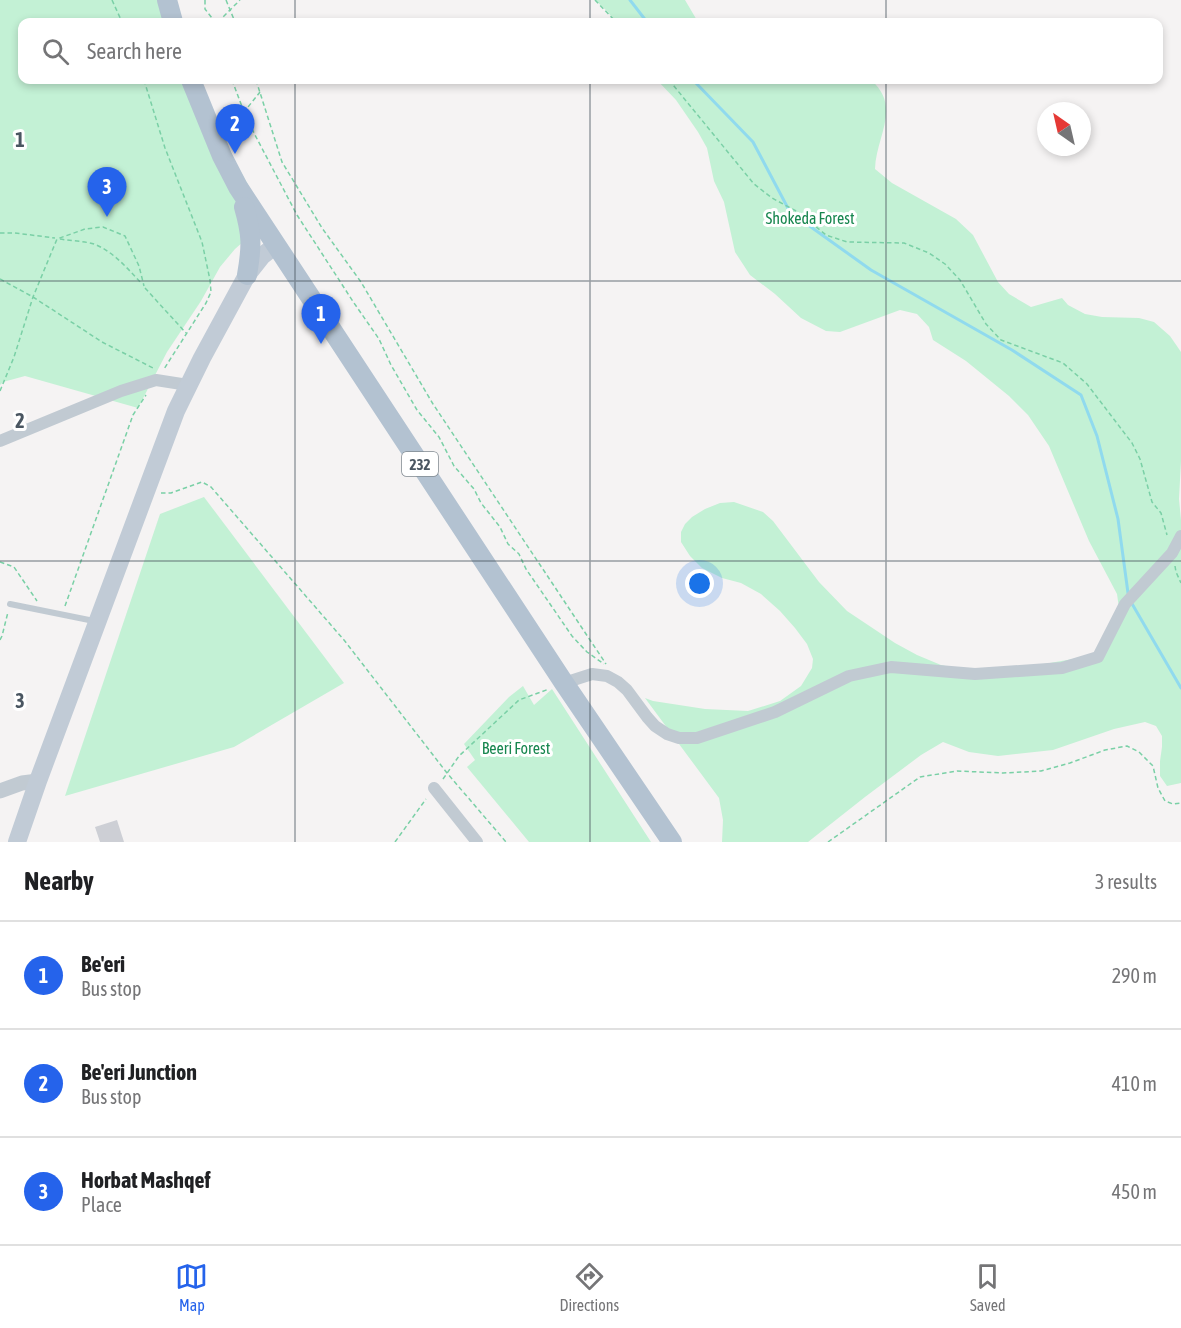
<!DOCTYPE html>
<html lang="en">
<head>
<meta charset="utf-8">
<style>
  body { margin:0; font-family:"Asap Condensed",sans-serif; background:#f6f6f6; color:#202124 }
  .compass { position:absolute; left:1037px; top:102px; width:54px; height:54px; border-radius:50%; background:#fff; box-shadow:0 3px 9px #0003; rotate:326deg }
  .you { position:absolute; left:700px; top:584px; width:21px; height:21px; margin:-15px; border:4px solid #fff; border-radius:50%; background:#1a73e8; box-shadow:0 0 0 9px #1a73e833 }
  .badge { display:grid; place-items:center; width:39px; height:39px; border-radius:50%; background:#2563eb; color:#fff; font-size:20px; font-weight:700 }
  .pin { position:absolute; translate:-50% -50px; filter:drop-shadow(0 2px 3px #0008) }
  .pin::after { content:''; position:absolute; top:32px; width:21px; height:18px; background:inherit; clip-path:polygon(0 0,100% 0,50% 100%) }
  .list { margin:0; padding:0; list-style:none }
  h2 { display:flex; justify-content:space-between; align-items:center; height:78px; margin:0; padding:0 24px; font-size:26px }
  h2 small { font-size:20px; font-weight:400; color:#757577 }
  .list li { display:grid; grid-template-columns:39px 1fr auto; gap:18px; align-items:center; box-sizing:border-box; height:108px; padding:0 24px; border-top:2px solid #e0e0e0 }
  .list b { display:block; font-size:22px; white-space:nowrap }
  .list p { margin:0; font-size:20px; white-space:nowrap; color:#757577 }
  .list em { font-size:20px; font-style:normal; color:#757577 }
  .icon { flex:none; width:33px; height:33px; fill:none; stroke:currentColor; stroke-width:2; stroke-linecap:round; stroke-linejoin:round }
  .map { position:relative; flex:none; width:1181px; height:842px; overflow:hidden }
  .search { position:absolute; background:#fff; box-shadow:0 3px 9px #0003; left:18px; right:18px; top:18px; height:66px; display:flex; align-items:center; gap:15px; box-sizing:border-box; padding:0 21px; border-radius:12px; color:#757577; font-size:22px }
  .sheet { height:402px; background:#fff }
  nav { display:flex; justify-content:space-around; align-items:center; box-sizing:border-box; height:84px; border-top:2px solid #e0e0e0; background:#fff; font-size:16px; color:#757577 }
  nav a { display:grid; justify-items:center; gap:3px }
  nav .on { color:#2563eb }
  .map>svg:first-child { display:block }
  .green { fill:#c3f1d5 }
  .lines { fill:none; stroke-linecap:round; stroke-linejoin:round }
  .stream { stroke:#90daee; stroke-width:3 }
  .building { fill:#cdcfd5 }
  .path { stroke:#7ad0a6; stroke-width:1.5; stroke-dasharray:4.5 3; stroke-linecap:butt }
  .service { stroke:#c1cad2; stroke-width:6 }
  .minor { stroke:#c1cad2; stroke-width:12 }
  .tertiary { stroke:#c1cad2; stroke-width:15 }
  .secondary { stroke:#c1cbd6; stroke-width:18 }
  .primary { stroke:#b3c2d1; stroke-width:20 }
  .grid { fill:none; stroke:#4a5661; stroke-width:1.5; stroke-opacity:0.55 }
  .labels { text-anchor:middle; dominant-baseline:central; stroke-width:6; stroke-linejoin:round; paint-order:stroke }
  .shield { fill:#fff; stroke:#808990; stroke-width:1.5 }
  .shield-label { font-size:15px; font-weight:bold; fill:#4a5661 }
  .park-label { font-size:16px; fill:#17864f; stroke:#fff }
  .grid-label { font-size:20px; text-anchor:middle; font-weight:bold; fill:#4a5661; stroke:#fff; stroke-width:6; stroke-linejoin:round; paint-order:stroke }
</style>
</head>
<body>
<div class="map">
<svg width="1181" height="842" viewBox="0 0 1181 842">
  <rect width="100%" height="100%" fill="#f5f3f3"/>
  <g class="green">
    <polygon points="0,0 171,0 178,22 22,22 22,80 198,80 220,135 268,220 235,249 220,267 201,301 167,352 138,408 25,376 3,382 0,385"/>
    <polygon points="595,0 685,0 698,22 615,22 608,12"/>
    <path d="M657,80H871C902,107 876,136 875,169L892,183L956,219L973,235L998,282L1009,294L1031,307L1062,298L1068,305L1085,314L1102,317L1139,318L1154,322L1170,336L1181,352V461L1179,499L1181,520V783L1167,786L1160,776V761L1162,747V736L1156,726L1145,722L1114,729L1053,750L998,756L969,752L943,742L921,755L865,797L808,842H722L723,820L719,798L645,698L653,701L705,709L748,711L780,701L801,686L812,668L813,659L807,644L795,628L780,611L761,594L741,583L722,578L702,568L690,556L681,542V532L685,524L692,517L705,509L720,503L734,502L763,512L773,521L819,582L847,611L895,643L917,655L941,665L965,670L1021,668L1090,656L1110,640L1120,615L1117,594L1089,541L1049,446L1028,415L1009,396L966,361L933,340L929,327L917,314L900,310L840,332L826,331L801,318L775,294L750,275L735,252L724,202L714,181L707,148L698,132L676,100Z"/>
    <polygon points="204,497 344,683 234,747 65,796 160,514"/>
    <polygon points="523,686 534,705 552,689 651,842 529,842 467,767 475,760 464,744 509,697"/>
  </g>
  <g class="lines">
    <g class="stream">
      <polyline points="630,0 647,22"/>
      <polyline points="693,80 753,142 790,212 871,270 1012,350 1081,395 1097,436 1118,519 1128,593"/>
      <polyline points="1131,602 1181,688"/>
    </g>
  </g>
  <polygon class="building" points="117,820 124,842 100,842 95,827"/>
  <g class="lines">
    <g class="path">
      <polyline points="112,0 122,22"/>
      <polyline points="205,0 205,9 215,22"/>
      <polyline points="226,0 235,22"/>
      <polyline points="595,0 616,22"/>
      <polyline points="218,22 240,0"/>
      <polyline points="144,80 165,148 202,242 210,280 211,292 206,303 164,369"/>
      <polyline points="232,80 244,112 255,135 297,215 354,303 379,339 391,365 417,410 439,437 454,466 474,489 481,503 500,527 508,544 519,554 526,569 572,636 587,652 604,664"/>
      <polyline points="256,80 282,162 322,228 361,282 433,404 606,664"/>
      <polyline points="669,80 754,184 772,198 798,212 826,235 847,242 904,243 929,253 945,264 960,280 986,324 1001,340 1063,363 1087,384 1132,443 1140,459 1152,502 1161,513 1167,535"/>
      <polyline points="226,127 244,112 260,92"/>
      <polyline points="0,233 15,233 55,238"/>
      <path d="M60,239C71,241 84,241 94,244C114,252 127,268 142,284"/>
      <polyline points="0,279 33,297 102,342 155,369"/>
      <polyline points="145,288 186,333"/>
      <polyline points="0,391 14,357 33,297 57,239 85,229 103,227 125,236 139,266 144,286"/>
      <polyline points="161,493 171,493 202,482 211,487 344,640 447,773 506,842"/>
      <polyline points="0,562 14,567 37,601"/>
      <polyline points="1175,566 1176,572 1181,583"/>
      <polyline points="65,606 133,415 146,395"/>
      <polyline points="0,640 2,636 8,612"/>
      <polyline points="443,779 459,756 519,700 549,689"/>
      <polyline points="395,842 426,799"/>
      <polyline points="828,842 920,777 957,771 1003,773 1041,771 1070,763 1105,750 1127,746 1139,752 1153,766 1158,788 1165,801 1173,804 1181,803"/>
    </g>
    <polyline class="service" points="10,604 94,621"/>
    <g class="minor">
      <polyline points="0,441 121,391 156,380 188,385"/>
      <polyline points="564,683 592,674 607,676 618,682 627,690 647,717 655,726 667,734 679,738 697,738 775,712 849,676 891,667 975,674 1062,668 1098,657 1125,604 1172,553 1181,536"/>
      <polyline points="434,788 477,842"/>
    </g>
    <polyline class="tertiary" points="0,791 22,783 38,781"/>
    <polyline class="secondary" points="17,842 38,781 176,411 202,358 247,275 262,256 276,245"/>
    <g class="primary">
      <polyline points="167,0 173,22"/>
      <polyline points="191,80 222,156 238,187 564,683 672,842"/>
      <path d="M244,207C252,235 252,246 247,275"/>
    </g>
  </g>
  <path class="grid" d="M295,0V22M590,0V22M886,0V22M295,80V842M590,80V842M886,80V842M0,281H1181M0,561H1181"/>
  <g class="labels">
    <rect class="shield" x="402" y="452" width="36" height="24" rx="4.5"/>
    <g class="shield-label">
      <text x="420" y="464">232</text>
    </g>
    <g class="park-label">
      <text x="810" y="218">Shokeda Forest</text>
      <text x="516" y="748">Beeri Forest</text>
    </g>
  </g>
  <g class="grid-label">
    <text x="20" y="147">1</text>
    <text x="20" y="428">2</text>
    <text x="20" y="708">3</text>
  </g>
</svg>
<svg class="compass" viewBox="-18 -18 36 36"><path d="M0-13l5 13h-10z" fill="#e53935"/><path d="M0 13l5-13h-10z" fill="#757577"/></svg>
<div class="you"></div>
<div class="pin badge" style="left:321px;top:344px">1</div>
<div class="pin badge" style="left:235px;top:154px">2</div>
<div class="pin badge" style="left:107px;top:217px">3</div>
<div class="search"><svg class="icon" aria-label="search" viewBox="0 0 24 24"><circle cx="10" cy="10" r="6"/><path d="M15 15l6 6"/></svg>Search here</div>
</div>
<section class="sheet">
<h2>Nearby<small>3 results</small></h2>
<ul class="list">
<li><span class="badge">1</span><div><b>Be'eri</b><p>Bus stop</p></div><em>290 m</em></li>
<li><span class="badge">2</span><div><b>Be'eri Junction</b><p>Bus stop</p></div><em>410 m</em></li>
<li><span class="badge">3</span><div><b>Horbat Mashqef</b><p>Place</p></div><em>450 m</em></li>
</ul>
</section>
<nav>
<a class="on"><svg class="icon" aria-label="map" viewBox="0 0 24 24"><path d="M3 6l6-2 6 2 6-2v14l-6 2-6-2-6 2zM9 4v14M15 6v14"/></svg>Map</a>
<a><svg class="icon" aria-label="directions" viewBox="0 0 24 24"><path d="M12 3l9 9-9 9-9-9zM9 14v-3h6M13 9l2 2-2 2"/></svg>Directions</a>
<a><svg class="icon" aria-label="saved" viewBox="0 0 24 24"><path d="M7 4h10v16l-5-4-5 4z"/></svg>Saved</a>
</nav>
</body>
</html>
